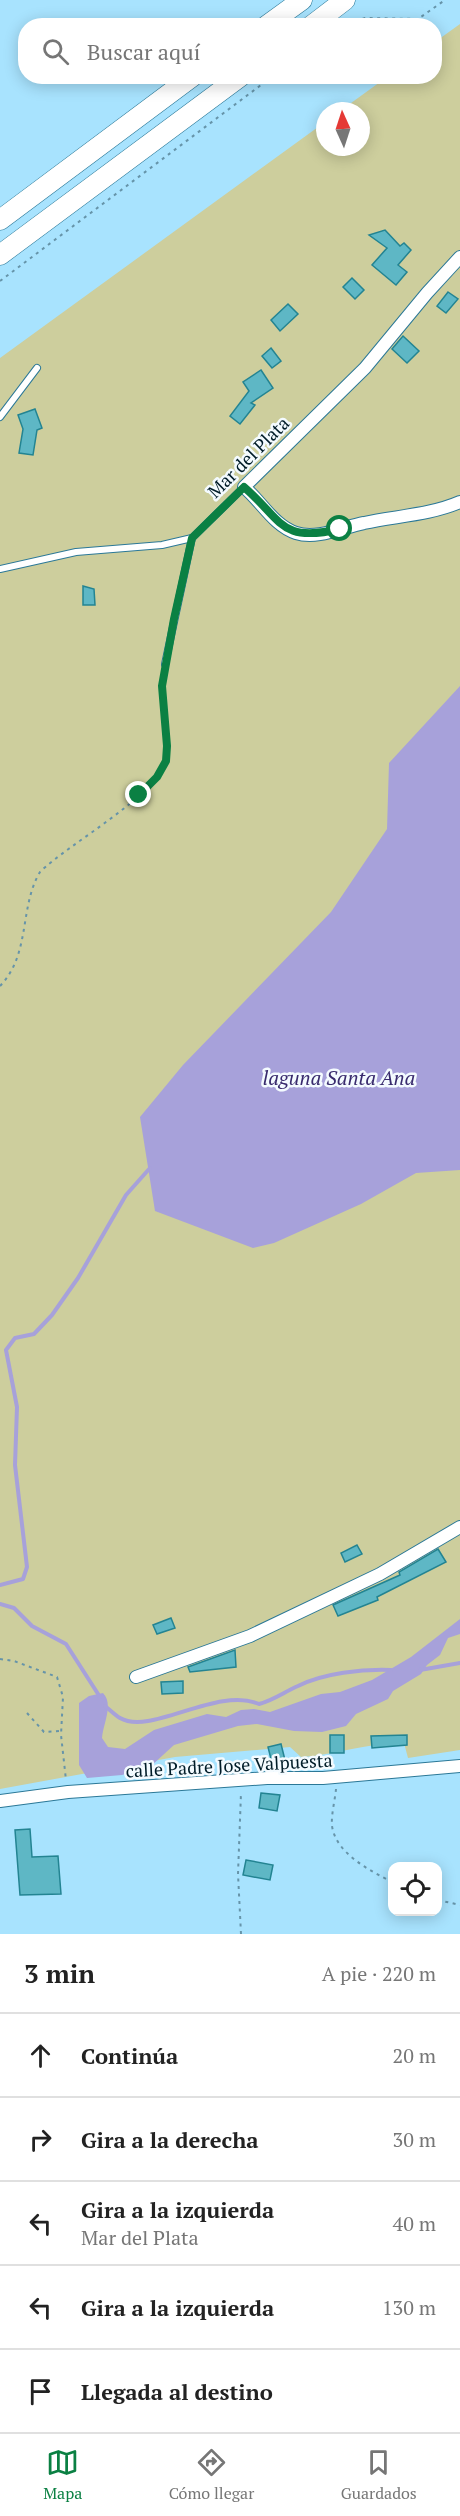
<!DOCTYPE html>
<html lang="es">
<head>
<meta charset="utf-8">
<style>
  body { margin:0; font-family:"PT Serif",serif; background:#f6f6f6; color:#222 }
  .controls { position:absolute; right:18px; bottom:18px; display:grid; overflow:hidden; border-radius:12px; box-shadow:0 3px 15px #0003 }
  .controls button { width:54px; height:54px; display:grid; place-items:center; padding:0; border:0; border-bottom:2px solid #e0e0e0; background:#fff; color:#222; font:30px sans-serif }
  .compass { position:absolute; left:316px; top:102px; width:54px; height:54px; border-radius:50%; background:#fff; box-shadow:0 3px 15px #0003; rotate:357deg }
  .stop { position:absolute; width:18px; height:18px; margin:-14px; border:4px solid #0b8043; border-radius:50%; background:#fff }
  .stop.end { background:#0b8043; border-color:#fff; box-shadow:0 2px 6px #0008 }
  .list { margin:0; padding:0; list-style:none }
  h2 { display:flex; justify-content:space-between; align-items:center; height:78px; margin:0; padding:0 24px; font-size:26px }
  h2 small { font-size:20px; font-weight:400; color:#767676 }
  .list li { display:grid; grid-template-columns:39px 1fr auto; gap:18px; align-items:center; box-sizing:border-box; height:84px; padding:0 24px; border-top:2px solid #e0e0e0 }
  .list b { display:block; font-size:22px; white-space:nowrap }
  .list p { margin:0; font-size:20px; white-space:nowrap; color:#767676 }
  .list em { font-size:20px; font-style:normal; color:#767676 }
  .icon { flex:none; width:33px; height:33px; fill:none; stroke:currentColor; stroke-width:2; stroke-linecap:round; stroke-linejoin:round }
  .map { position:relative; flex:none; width:460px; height:1934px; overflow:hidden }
  .search { position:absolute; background:#fff; box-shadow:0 3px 15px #0003; left:18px; right:18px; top:18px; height:66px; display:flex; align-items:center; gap:15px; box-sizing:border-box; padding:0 21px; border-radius:24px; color:#767676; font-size:22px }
  .sheet { height:498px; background:#fff }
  nav { display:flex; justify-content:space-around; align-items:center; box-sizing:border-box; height:84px; border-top:2px solid #e0e0e0; background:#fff; font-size:16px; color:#767676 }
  nav a { display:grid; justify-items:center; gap:3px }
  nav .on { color:#0b8043 }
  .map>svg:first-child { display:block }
  .green { fill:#cdce9d }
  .water { fill:#a7a1da }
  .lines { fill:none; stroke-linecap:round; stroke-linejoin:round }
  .stream { stroke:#a7a1da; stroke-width:4 }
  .building { fill:#5eb7c5; stroke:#238492; stroke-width:1.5 }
  .service-casing { stroke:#2b7897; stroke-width:8 }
  .minor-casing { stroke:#2b7897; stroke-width:14 }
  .trunk-casing { stroke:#2b7897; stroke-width:21 }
  .path { stroke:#6694a9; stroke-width:2; stroke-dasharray:3 4.5; stroke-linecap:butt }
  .service { stroke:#fff; stroke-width:6 }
  .minor { stroke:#fff; stroke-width:12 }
  .trunk { stroke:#fff; stroke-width:20 }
  .route { stroke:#0b8043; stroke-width:8 }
  .labels { text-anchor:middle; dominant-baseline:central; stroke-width:5; stroke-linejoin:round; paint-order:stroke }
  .street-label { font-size:18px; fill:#001c28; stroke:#f4fbff }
  .water-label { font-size:20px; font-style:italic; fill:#382a6d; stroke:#f4fbff }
</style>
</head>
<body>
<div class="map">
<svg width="460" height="1934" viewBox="0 0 460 1934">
  <rect width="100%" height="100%" fill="#a8e3fe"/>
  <path class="green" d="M460,24V1750L408,1758L404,1743C369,1742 336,1755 301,1757L290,1747L175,1757L0,1789V358L325,122V147H361V111H340L387,77L434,76L435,42Z"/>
  <g class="water">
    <polygon points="460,686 460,1170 416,1173 361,1204 274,1243 253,1248 155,1211 140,1117 183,1065 331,912 387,829 389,763"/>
    <path d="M460,1619V1634L448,1638L440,1655L427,1665L421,1674L393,1691L388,1699L356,1714L346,1726L322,1732L294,1731L257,1724L238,1726L174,1745L151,1766L122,1775L87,1778L79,1765V1703L89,1696L103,1693C114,1704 103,1724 102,1738L108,1747L125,1749L154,1730L207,1714L226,1717L241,1710L254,1709L270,1712L321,1694L340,1692L372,1680L411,1657Z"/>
  </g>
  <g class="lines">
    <g class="stream">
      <polyline points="0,1585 23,1579 27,1567 15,1465 17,1407 6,1350 15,1338 34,1334 52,1315 78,1278 126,1195 150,1168"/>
      <polyline points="0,1604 14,1608 32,1626 66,1644 100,1697"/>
      <polyline points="420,1670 460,1663"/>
      <path d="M105,1706C110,1710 115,1715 120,1718C151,1736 217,1686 259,1704C274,1700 284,1692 298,1686C324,1673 362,1669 391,1670"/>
    </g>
  </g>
  <g class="building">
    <polygon points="385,230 400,246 404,243 411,250 398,265 407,272 396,285 372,265 387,248 369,235"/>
    <polygon points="352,278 364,290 355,299 343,287"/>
    <polygon points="448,292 458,299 446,313 437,306"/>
    <polygon points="288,304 298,314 280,331 271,320"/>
    <polygon points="403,336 419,351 407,363 392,349"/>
    <polygon points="271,348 281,361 272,368 262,356"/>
    <polygon points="261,370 273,388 251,403 255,405 240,424 230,416 249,391 243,382"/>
    <polygon points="35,409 42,428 37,430 33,455 19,453 23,429 18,415"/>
    <polygon points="83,586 94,589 95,605 83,605"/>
    <polygon points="357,1545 362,1554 345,1562 341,1553"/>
    <polygon points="438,1549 446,1562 377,1597 378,1600 338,1616 333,1605 400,1575 399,1572"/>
    <polygon points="171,1618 175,1628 157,1634 153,1625"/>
    <polygon points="235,1650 236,1667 190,1672 188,1667"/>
    <polygon points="183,1681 183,1693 162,1694 161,1682"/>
    <rect x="330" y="1735" width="14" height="18"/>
    <polygon points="407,1735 407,1745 372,1748 371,1736"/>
    <polygon points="281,1744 285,1760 272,1763 268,1747"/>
    <polygon points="261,1793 280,1795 277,1811 259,1808"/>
    <polygon points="30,1829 32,1857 58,1856 61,1894 20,1895 15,1830"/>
    <polygon points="246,1860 273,1865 270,1880 243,1875"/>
  </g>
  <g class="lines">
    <g class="service-casing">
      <g id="service">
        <polyline points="0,417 37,368"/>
        <polyline points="0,569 76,552 162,545 192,538 244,487"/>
        <polyline points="165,664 192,538"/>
      </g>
    </g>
    <g class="minor-casing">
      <g id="minor">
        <path d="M460,257L427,293L365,368L244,487C261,501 274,526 296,533C317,540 343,527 364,523C396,516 430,515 460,502"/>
        <polyline points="136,1677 250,1636 380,1574 460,1527"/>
        <polyline points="0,1801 68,1792 267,1778 323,1778 460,1766"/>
      </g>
    </g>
    <g class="trunk-casing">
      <g id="trunk">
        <polyline points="266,26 302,0"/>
        <polyline points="311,26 345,0"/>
        <polyline points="0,220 193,76"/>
        <polyline points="0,255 241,76"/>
      </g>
    </g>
    <g class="path">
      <polyline points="341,26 365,18 418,19 445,0"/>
      <polyline points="0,281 273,76"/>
      <path d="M0,986C31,954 19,907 40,872C68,844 157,796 166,760C169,748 165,735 164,723C162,706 161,689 164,673"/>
      <polyline points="0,1659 14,1661 57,1677 63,1697 61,1735 66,1780"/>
      <polyline points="27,1713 44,1732 61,1731"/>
      <path d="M336,1789C335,1800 331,1815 332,1826C336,1854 371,1871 392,1882"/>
      <polyline points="438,1900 460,1905"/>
      <polyline points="241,1934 238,1874 241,1793"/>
    </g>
    <use href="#service" class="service"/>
    <use href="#minor" class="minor"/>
    <use href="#trunk" class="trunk"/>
  </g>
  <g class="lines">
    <path class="route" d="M139,795L157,777L166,761L167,746L162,686L174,619L192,538L244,487C283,521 280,543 340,529"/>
  </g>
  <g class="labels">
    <g class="street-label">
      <text transform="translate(248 457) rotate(-45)">Mar del Plata</text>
      <text transform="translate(229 1765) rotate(-3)">calle Padre Jose Valpuesta</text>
    </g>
    <g class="water-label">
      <text x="339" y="1077">laguna Santa Ana</text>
    </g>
  </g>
</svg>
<div class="controls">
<button><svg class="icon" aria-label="locate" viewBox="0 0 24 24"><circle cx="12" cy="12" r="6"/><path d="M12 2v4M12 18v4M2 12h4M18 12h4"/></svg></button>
</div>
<svg class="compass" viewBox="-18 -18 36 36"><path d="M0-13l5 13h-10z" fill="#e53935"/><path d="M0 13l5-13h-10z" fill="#767676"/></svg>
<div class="stop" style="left:340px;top:529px"></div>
<div class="stop end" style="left:139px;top:795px"></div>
<div class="search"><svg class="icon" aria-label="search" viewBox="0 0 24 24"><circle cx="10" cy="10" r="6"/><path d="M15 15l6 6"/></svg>Buscar aquí</div>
</div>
<section class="sheet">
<h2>3 min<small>A pie · 220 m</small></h2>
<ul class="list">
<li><svg class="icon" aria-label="ahead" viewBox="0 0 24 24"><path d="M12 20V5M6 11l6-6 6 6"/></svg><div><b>Continúa</b></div><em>20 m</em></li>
<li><svg class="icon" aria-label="right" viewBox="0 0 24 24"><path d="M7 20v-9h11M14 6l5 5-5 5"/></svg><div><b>Gira a la derecha</b></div><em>30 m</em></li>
<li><svg class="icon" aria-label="left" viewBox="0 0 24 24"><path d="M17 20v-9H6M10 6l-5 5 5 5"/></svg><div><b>Gira a la izquierda</b><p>Mar del Plata</p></div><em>40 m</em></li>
<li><svg class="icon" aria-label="left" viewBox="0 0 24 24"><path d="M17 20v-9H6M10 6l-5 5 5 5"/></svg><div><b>Gira a la izquierda</b></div><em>130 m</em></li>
<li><svg class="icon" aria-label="arrive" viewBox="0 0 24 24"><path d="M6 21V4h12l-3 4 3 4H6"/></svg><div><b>Llegada al destino</b></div></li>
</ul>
</section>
<nav>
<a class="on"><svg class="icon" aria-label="map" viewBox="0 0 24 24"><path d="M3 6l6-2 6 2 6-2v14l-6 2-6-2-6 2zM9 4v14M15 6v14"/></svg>Mapa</a>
<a><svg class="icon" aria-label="directions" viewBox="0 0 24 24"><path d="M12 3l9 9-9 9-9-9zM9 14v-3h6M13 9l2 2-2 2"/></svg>Cómo llegar</a>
<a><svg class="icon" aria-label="saved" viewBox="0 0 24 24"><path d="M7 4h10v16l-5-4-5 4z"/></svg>Guardados</a>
</nav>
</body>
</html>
